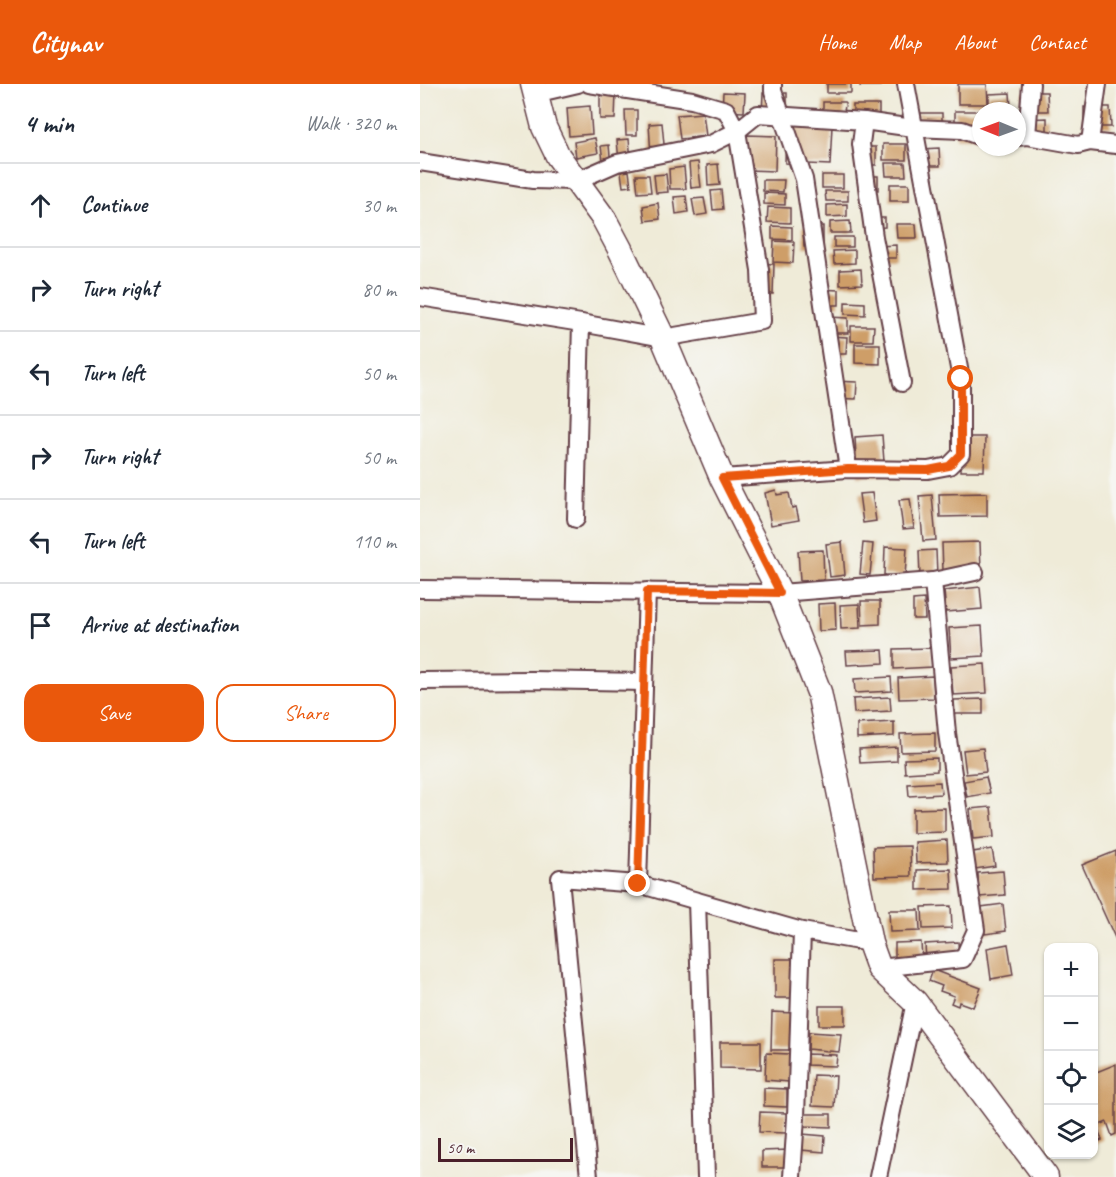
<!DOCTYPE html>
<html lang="en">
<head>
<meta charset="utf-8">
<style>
  body { margin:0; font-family:Caveat,sans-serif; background:#f6f6f7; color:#1f2937 }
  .controls { position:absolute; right:18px; bottom:18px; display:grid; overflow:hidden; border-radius:12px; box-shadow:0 2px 4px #0004 }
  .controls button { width:54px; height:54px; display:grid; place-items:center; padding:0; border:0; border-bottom:2px solid #e0e1e3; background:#fff; color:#1f2937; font:30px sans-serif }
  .compass { position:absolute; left:552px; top:18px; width:54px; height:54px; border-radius:50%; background:#fff; box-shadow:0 2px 4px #0004; rotate:271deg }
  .scale { position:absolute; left:18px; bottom:15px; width:135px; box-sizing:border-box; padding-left:6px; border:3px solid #4a1f2b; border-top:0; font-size:16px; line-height:21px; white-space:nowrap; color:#4a1f2b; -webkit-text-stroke:4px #f6f6f2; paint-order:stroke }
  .stop { position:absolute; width:18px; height:18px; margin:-14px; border:4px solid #ea580c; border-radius:50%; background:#fff }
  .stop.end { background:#ea580c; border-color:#fff; box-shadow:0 2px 6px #0008 }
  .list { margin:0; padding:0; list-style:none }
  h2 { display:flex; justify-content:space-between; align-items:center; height:78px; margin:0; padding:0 24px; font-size:26px }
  h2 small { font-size:20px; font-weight:400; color:#747a83 }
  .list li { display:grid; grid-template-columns:39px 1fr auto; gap:18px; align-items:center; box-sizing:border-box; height:84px; padding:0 24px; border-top:2px solid #e0e1e3 }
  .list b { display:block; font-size:22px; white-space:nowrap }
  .list em { font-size:20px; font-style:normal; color:#747a83 }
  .actions { display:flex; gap:12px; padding:18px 24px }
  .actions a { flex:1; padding:14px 0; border:2px solid #ea580c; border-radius:18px; text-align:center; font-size:21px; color:#ea580c }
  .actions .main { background:#ea580c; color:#fff }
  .icon { flex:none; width:33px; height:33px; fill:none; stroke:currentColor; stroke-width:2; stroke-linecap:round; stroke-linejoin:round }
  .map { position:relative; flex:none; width:696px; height:1093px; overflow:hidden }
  header { display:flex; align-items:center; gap:36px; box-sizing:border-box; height:84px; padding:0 30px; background:#ea580c; color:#fff }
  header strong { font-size:28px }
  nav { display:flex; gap:33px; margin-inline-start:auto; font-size:21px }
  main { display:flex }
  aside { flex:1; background:#fff }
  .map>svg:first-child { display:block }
  .building { fill:#ce9e67 }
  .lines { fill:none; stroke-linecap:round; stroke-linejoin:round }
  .street-casing { stroke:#633e45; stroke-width:20 }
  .secondary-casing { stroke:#633e45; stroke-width:27 }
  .street { stroke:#fff; stroke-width:16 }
  .secondary { stroke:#fff; stroke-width:24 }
  .route { stroke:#ea580c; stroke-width:8 }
</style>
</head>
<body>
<header>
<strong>Citynav</strong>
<nav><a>Home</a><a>Map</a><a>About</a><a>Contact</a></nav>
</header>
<main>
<aside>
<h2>4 min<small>Walk · 320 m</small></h2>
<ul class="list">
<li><svg class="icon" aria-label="ahead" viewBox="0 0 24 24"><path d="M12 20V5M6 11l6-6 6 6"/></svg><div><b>Continue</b></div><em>30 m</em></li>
<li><svg class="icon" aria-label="right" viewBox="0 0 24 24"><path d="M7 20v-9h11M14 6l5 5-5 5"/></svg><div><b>Turn right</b></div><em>80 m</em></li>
<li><svg class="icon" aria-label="left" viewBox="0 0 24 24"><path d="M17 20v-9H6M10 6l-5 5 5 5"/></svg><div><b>Turn left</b></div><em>50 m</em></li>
<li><svg class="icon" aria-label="right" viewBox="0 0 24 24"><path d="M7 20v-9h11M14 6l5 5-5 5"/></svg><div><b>Turn right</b></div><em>50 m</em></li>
<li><svg class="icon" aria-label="left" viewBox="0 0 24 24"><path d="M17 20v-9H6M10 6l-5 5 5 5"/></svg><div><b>Turn left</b></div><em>110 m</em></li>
<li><svg class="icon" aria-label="arrive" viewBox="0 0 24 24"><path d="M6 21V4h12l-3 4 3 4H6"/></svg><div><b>Arrive at destination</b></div></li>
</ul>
<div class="actions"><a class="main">Save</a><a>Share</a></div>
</aside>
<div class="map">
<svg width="696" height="1093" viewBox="0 0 696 1093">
  <rect width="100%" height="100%" fill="#f6f6f2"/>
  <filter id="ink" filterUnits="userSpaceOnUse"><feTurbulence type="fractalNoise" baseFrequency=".0167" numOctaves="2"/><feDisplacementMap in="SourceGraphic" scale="12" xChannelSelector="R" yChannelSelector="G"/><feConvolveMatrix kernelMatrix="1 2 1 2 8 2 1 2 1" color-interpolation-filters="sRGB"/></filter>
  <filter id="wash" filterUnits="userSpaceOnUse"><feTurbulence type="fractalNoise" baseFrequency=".008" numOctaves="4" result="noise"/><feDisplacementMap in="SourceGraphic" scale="24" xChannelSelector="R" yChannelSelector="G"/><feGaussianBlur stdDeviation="1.35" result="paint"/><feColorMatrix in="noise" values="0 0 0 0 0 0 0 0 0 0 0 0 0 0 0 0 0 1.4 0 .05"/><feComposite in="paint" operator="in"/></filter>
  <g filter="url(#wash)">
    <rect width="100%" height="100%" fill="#efebd8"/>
    <g id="blocks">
      <g class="building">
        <rect x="407" y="0" width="24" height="9"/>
        <rect x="440" y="0" width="21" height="2"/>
        <polygon points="538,0 567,0 568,20 538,20"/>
        <polygon points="303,8 325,9 324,28 302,27"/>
        <polygon points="602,8 627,8 628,27 603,27"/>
        <polygon points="180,9 196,9 195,35 180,35"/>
        <polygon points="343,9 367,9 367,31 342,30"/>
        <polygon points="590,9 591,24 569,25 569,10"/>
        <polygon points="403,18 425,18 424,33 403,33"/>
        <polygon points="433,21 459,21 459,44 433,43"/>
        <polygon points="170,22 172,50 149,52 147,24"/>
        <polygon points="664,23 690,23 691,43 664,43"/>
        <polygon points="205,26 217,26 217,51 206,51"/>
        <rect x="535" y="27" width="26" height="28"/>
        <polygon points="283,29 286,52 260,55 257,31"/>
        <rect x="498" y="29" width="24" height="22"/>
        <polygon points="627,34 627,48 604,49 604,35"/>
        <polygon points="242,39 245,71 231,72 229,40"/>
        <polygon points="366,40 412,42 410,81 365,79"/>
        <polygon points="326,51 356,52 355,87 325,86"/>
        <polygon points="175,54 178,69 156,73 154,58"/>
        <polygon points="209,55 211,76 199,77 197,56"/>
        <rect x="463" y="60" width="23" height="16"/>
        <polygon points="189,61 191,83 184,84 181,62"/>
        <rect x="437" y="63" width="19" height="18"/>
        <polygon points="519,64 520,82 502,82 502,65"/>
        <polygon points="278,78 281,103 271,104 269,79"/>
        <polygon points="465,79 485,79 486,92 466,92"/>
        <polygon points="298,80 300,101 288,102 287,81"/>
        <polygon points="264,83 266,105 250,105 249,85"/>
        <polygon points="209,87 211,102 203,103 201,88"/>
        <polygon points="246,90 248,108 236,109 234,91"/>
        <polygon points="216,91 229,91 231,108 218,109"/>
        <rect x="402" y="91" width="21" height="13"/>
        <polygon points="438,92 458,92 458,106 439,106"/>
        <polygon points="343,96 364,96 363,108 343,107"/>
        <rect x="470" y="100" width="19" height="17"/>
        <polygon points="301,106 303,125 293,126 291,107"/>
        <polygon points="405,107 428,107 428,117 406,117"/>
        <polygon points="344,109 365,110 365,121 344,120"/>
        <polygon points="266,112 268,128 256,130 254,113"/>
        <polygon points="284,114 287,130 275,132 272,115"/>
        <polygon points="238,119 240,135 225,137 223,122"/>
        <polygon points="427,120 427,132 407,133 407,121"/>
        <polygon points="348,123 370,124 370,139 347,138"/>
        <polygon points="449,134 465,134 465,143 449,144"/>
        <polygon points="430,137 431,149 410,149 410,138"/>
        <polygon points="476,140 496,140 497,154 477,154"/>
        <polygon points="352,142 372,143 372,156 352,155"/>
        <polygon points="383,142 403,142 403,163 384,163"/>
        <rect x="414" y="153" width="19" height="10"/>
        <polygon points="354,157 374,158 373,179 353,178"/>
        <polygon points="476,161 476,174 459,174 459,162"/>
        <polygon points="435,166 435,179 414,180 413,167"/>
        <polygon points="335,179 354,180 353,210 334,209"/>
        <polygon points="441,185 442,200 420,201 420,186"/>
        <polygon points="398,205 419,206 419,221 397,221"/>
        <polygon points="425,218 445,219 445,231 425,230"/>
        <polygon points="409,233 428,234 428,249 409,249"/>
        <polygon points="431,242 454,242 453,257 431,257"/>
        <polygon points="408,252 427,253 426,270 407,270"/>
        <polygon points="435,260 460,260 460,280 435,279"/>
        <polygon points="412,297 437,298 436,315 411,314"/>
        <polygon points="462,351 465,391 437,393 435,353"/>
        <polygon points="541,353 565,353 564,387 541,387"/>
        <polygon points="356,406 357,411 369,409 372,424 376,423 379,436 351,441 345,409"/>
        <polygon points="452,409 456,437 443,439 439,410"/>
        <polygon points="567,409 567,432 520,433 519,410"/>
        <polygon points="512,411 516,456 503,457 499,412"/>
        <polygon points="490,415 494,444 483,445 479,416"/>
        <polygon points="422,458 425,491 410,493 406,460"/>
        <polygon points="560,458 561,486 523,487 522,459"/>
        <polygon points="443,459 453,460 450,491 440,490"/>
        <polygon points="465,463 487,464 485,492 464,491"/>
        <polygon points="403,466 404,496 380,497 378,467"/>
        <polygon points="516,466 517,491 500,492 499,467"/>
        <polygon points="560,503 562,525 526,528 524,507"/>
        <polygon points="504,515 505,535 493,535 493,516"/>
        <polygon points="441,517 460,517 460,540 442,541"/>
        <polygon points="415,519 416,546 399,547 398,520"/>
        <polygon points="439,520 440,544 421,545 420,521"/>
        <polygon points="562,542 564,572 531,574 529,544"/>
        <polygon points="512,564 513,583 474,585 474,565"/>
        <polygon points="463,566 464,579 427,581 426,567"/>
        <polygon points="565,580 567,609 533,611 531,582"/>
        <polygon points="513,592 514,614 479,615 478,594"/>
        <polygon points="471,593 472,607 435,609 434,595"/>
        <polygon points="470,613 471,627 434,629 433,615"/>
        <polygon points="563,615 563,630 535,630 534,616"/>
        <polygon points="474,638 474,652 437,654 437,640"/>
        <polygon points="515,649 515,667 481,668 480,650"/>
        <polygon points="477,663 477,677 440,679 439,665"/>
        <polygon points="563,664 566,688 546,690 543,666"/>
        <polygon points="517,674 517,687 485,689 484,675"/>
        <polygon points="566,693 570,709 547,713 544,697"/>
        <polygon points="520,698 521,710 489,712 488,700"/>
        <polygon points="571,723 574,753 553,755 550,725"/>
        <polygon points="525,724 525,748 493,749 493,725"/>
        <polygon points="527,756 528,778 496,779 495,758"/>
        <polygon points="490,762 491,792 454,793 453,763"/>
        <polygon points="572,765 575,782 555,785 553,768"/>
        <polygon points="696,767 696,856 662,781"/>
        <polygon points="531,785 532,805 497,806 497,786"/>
        <polygon points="583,787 585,811 559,813 558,789"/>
        <polygon points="583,820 586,847 565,850 561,823"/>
        <polygon points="531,822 532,844 503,845 502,823"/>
        <polygon points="469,826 499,826 500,847 470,848"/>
        <polygon points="501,858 502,875 475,876 475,859"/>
        <polygon points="538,858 539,875 506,877 505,860"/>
        <polygon points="588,860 593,891 571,895 567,864"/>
        <rect x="355" y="875" width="19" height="39"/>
        <polygon points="513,886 561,904 553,923 539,918 538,922 531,919 534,912 520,907 522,902 509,897"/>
        <rect x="399" y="922" width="26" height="19"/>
        <polygon points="352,928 373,929 372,966 351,966"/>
        <polygon points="389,948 421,950 419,968 388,965"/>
        <polygon points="300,958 341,958 341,985 300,984"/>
        <polygon points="346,969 370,970 369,998 345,996"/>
        <polygon points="385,970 417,971 416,982 385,981"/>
        <polygon points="696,980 696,1050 692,1052 687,1038 677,1042 682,1056 674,1059 674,989"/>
        <polygon points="394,991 416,992 414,1023 392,1022"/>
        <polygon points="344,1004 367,1005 367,1023 344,1022"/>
        <polygon points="340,1028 366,1029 366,1049 339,1048"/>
        <polygon points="385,1030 411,1030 411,1043 384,1042"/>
        <polygon points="382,1050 405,1052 404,1068 381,1066"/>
        <polygon points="369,1066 369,1083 342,1083 342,1067"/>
      </g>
    </g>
  </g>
  <g filter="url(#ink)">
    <use href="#blocks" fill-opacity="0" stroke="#633e45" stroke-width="1.5"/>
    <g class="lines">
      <g class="street-casing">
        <g id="street">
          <polyline points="353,0 353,7 384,95 428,385"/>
          <polyline points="115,10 158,0"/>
          <polyline points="444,37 441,60 454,153 482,299"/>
          <polyline points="607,52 611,0"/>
          <polyline points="597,53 607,52 658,61 670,58 696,61"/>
          <polyline points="670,58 678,0"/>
          <polyline points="0,78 113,96 156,97 197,79 291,60 317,47 338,30 444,37 493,44 542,46 561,53"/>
          <polyline points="0,213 161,239 243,254 342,237 340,186 317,47 306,26 272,16 169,0"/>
          <polyline points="302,394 428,385 508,386 529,382 541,370 541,295 486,0"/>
          <polyline points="156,435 161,239"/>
          <polyline points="0,505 360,509 513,497 555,488"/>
          <polyline points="0,597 112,596 224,598"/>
          <polyline points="218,800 227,507"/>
          <polyline points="277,817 286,1093"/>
          <polyline points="459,884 543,875 556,846 527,649 513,497"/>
          <polyline points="169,1093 140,794 218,800 382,847 450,859"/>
          <polyline points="372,1093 376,1033 382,847"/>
          <polyline points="458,1093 495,918"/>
        </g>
      </g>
      <g class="secondary-casing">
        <polyline id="secondary" points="113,0 124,43 138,72 184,135 200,165 243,254 302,394 360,509 399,608 450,859 459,884 495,918 626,1093"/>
      </g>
      <use href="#street" class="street"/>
      <use href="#secondary" class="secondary"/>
    </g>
  </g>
  <g class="lines" filter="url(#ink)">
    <polyline class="route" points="218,800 227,507 360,509 302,394 428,385 508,386 529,382 541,370 541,295"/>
  </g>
</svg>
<div class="controls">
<button>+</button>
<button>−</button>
<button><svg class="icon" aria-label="locate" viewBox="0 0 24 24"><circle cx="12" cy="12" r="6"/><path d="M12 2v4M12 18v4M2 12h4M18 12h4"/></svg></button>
<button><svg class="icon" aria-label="layers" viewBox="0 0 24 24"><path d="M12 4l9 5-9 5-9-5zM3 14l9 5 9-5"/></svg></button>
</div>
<svg class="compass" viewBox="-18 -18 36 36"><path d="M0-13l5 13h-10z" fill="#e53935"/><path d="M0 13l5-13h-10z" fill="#747a83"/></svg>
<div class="scale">50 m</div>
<div class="stop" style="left:541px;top:295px"></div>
<div class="stop end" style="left:218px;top:800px"></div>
</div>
</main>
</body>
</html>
